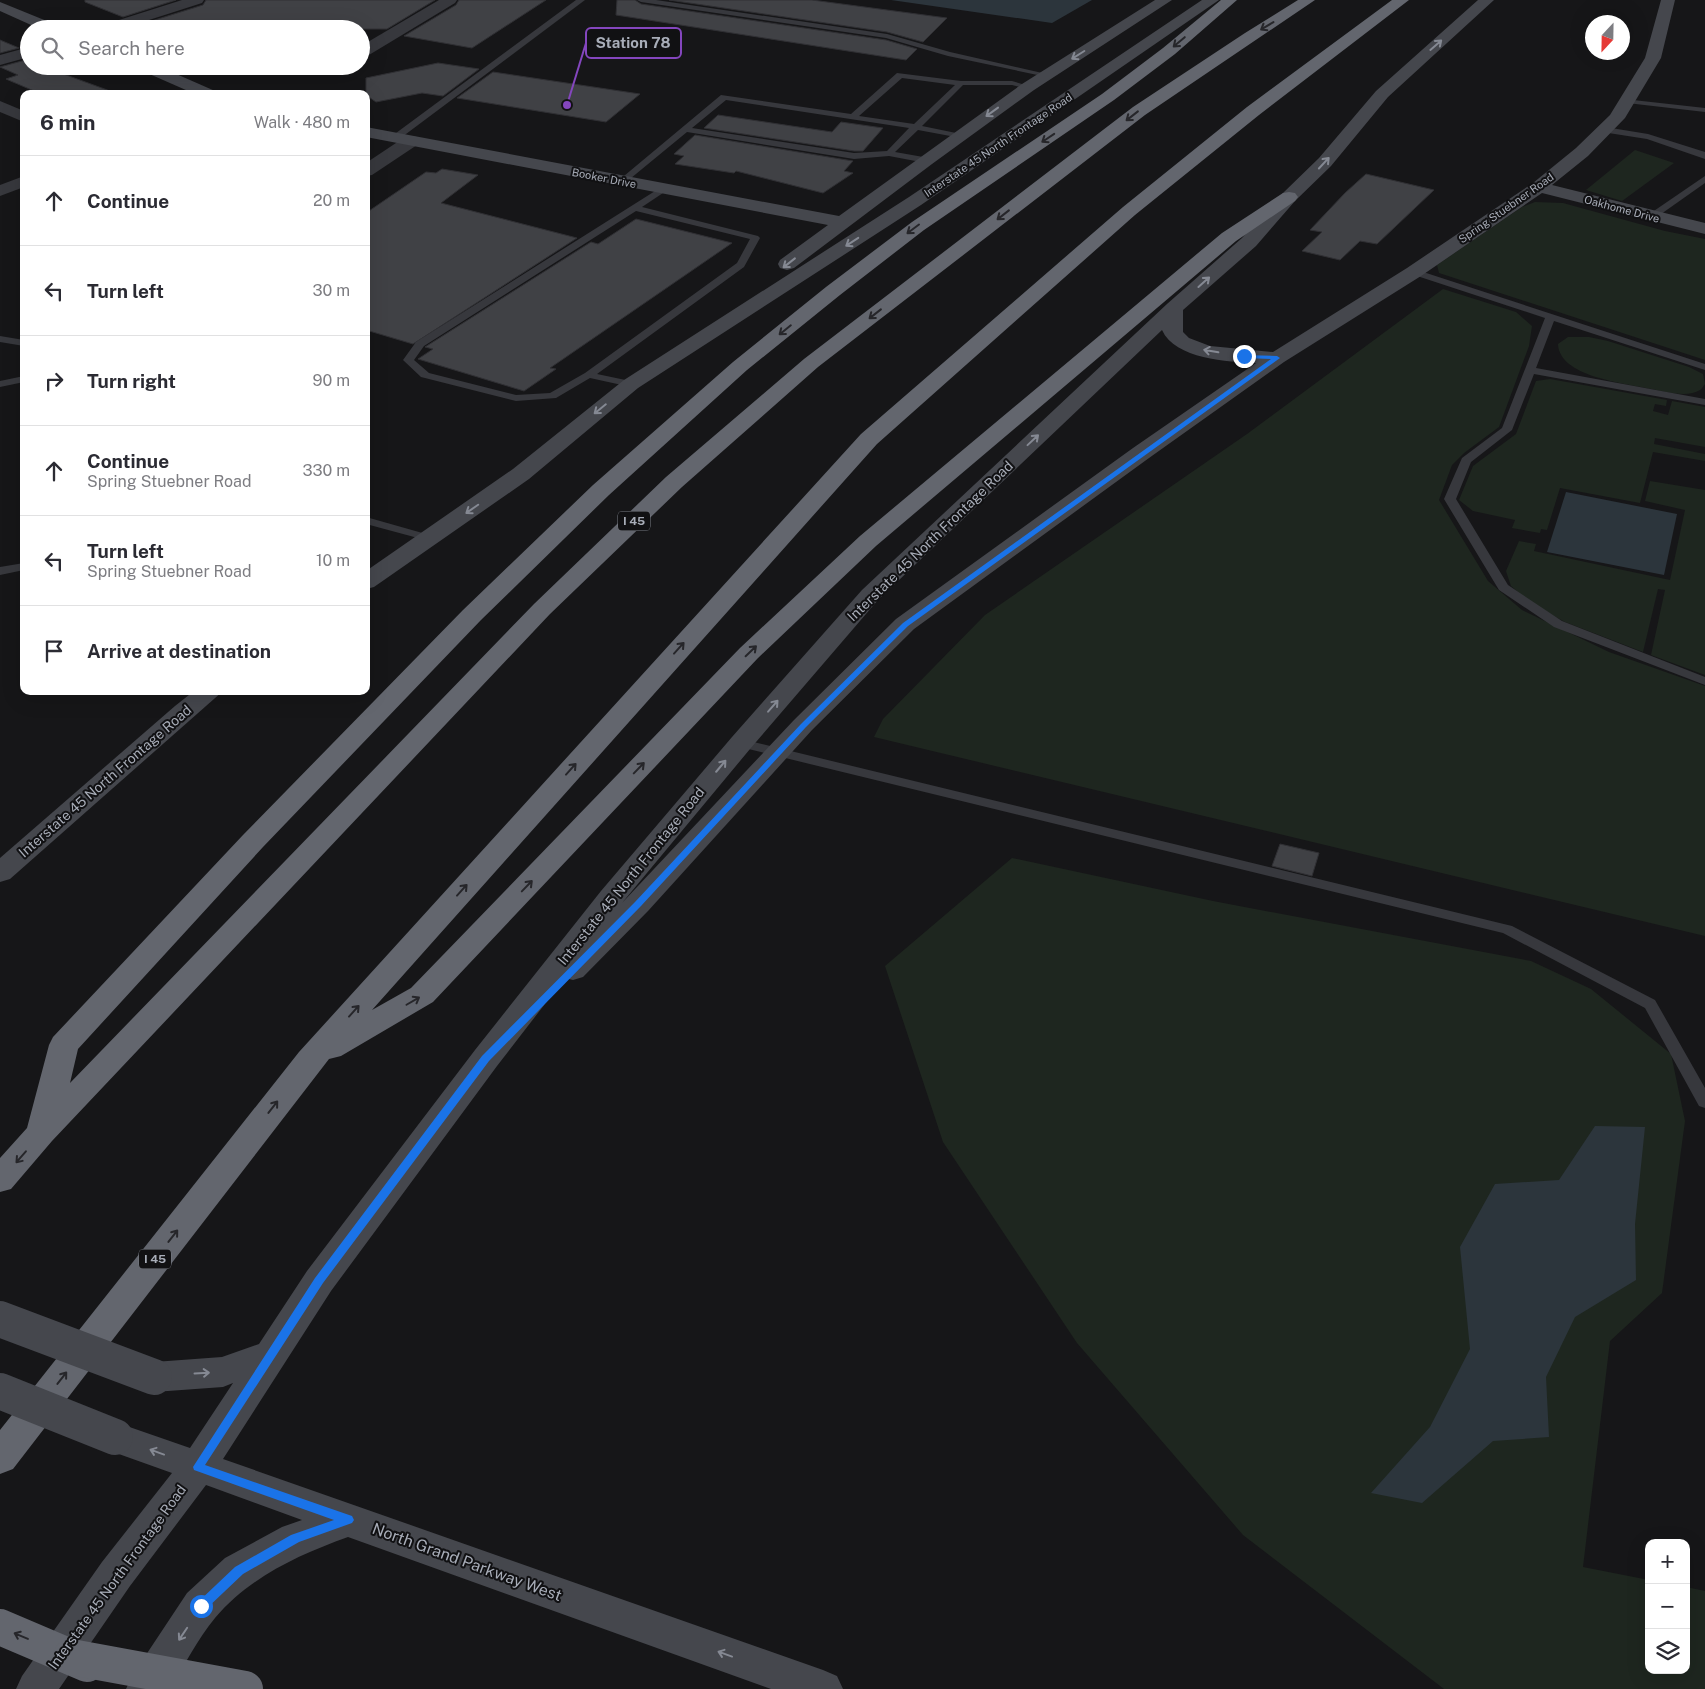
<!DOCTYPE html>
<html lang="en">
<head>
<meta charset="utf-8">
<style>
  body { margin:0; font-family:"Public Sans",sans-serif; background:#f2f2f3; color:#2b2b33 }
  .controls { position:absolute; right:15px; bottom:15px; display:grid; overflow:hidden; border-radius:10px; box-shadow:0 5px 20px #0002 }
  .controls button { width:45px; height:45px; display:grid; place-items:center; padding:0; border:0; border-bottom:1px solid #e1e1e2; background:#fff; color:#2b2b33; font:25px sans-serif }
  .compass { position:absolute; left:1585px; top:15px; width:45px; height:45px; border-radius:50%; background:#fff; box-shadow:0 5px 20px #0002; rotate:202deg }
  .stop { position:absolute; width:15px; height:15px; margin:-11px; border:4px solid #1a73e8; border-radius:50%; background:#fff }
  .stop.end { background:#1a73e8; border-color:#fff; box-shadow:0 1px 5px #0008 }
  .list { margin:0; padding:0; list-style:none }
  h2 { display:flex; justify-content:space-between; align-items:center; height:65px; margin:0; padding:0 20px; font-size:21px }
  h2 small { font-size:16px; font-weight:400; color:#7c7c81 }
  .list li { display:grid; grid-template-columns:32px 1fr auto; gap:15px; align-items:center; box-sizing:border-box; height:90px; padding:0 20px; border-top:1px solid #e1e1e2 }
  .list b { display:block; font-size:19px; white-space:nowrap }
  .list p { margin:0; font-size:16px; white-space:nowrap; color:#7c7c81 }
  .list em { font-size:16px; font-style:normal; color:#7c7c81 }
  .icon { flex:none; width:28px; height:28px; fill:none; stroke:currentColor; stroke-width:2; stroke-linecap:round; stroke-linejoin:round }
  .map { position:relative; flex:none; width:1705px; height:1689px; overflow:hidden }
  .search { position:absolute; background:#fff; box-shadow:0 5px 20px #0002; left:20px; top:20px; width:350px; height:55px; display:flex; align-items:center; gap:12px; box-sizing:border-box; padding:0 18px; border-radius:28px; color:#7c7c81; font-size:19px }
  .panel { position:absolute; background:#fff; box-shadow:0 5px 20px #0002; left:20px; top:90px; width:350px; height:605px; border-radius:10px }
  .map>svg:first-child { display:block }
  .green { fill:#1e261f }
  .water { fill:#2c353c }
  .building { fill:#404145; stroke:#303034 }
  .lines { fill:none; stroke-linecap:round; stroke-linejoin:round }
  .lane { fill:#37383d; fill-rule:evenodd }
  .street { fill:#37383d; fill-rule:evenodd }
  .secondary { fill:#45474d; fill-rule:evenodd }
  .highway { fill:#63666e; fill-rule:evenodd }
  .secondary-bridge { stroke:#45474d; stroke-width:36 }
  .highway-bridge { stroke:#63666e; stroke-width:36 }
  .oneway { stroke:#26262a }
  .oneway2 { stroke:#858993 }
  .route { fill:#1a73e8 }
  .labels { text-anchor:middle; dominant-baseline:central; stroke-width:4; stroke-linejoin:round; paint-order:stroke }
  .far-street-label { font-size:11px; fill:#a8adb8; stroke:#111113 }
  .shield { fill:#111113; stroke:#7b7e86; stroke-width:1 }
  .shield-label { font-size:12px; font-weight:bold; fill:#a8adb8 }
  .street-label { font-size:14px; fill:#a8adb8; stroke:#111113 }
  .near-street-label { font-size:16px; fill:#a8adb8; stroke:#111113 }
  .leader { fill:none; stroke:#8446be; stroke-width:2 }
  .callout-dot { fill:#8446be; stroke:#111113; stroke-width:2 }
  .callout { fill:#111113; stroke:#8446be; stroke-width:2 }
  .callout-label { font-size:15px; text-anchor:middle; font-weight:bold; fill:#a8adb8 }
</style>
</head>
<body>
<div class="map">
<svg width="1705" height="1689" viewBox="0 0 1705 1689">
  <rect width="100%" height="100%" fill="#161618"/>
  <g class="green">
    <polygon points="1635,150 1674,163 1622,201 1586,190"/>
    <polygon points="1535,202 1563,203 1665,231 1705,239 1705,360 1439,273 1437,265 1522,207"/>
    <polygon points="1443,289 1516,312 1532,326 1529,346 1499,427 1464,453 1452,465 1439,500 1488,581 1522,610 1609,652 1705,686 1705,936 874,737 883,719 985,615 1247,434"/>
    <path d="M1568,337H1589L1608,341L1689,367L1703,374L1705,384C1703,386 1702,389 1700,390C1686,399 1660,390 1646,388C1622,383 1559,376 1558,344Z"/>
    <polygon points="1550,379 1667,400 1666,406 1655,404 1653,411 1668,415 1672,401 1705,407 1705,447 1655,438 1654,444 1705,454 1705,461 1653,452 1640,503 1560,488 1547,530 1541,529 1540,533 1512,528 1515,520 1473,511 1459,500 1473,466 1516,434 1536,381"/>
    <polygon points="1650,481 1705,490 1705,675 1651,655 1665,590 1658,589 1643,652 1565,622 1532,604 1511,586 1506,571 1519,541 1536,544 1534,551 1670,580 1685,510 1645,501"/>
    <polygon points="1012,858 1213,901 1531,961 1591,989 1671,1054 1685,1121 1662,1293 1610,1341 1583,1567 1649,1580 1649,1670 1686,1670 1686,1587 1705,1591 1705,1689 1444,1689 1243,1535 1077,1343 943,1142 885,966"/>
  </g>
  <g class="water">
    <polygon points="891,0 1092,0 1052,23"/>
    <polygon points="1566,492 1677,514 1664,575 1547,552"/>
    <polygon points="1595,1126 1645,1127 1635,1224 1636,1280 1575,1317 1546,1377 1549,1437 1493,1441 1422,1503 1371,1493 1430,1427 1470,1349 1460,1247 1495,1184 1559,1180"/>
  </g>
  <g class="building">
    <polygon points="85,0 176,0 123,17 85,2"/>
    <polygon points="206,0 435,0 387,29 154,29 142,24 203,5"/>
    <polygon points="459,0 546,0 472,48 404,36 456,5"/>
    <polygon points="617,0 635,0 641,4 886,40 917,49 906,60 616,15"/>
    <polygon points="669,0 812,0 947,18 923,42 887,32"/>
    <polygon points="0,40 19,48 0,53"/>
    <polygon points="29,59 29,66 62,66 67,68 58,72 110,91 110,94 41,94 6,79 18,75 0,67"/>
    <polygon points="438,63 479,69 443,96 422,93 376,102 366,95 366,78"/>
    <polygon points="493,72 640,94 606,122 457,98"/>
    <polygon points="718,115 832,132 841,122 883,128 863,151 854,151 704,128"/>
    <polygon points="695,135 853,161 844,171 853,173 823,193 736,171 734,173 675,164 684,156 674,154"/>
    <polygon points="442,169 478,175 441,203 577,238 413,344 366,330 366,213 426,172 436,173"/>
    <polygon points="1366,174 1434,190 1377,244 1360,241 1340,260 1302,251 1322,232 1310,230 1345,193"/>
    <polygon points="636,219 732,243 550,368 556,369 524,391 418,359 433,349 425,347 591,242 598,244"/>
    <polygon points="1280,844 1319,853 1312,876 1272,866"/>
  </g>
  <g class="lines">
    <g class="lane">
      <polygon points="576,0 585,0 398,140 392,140 392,136"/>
      <polygon points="637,0 656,0 887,34 950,52 1051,75 1047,77 948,56 886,38 641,2"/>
      <path d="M897,73L961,81H1012L1032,87L1028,89L1012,85H963L922,126L961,134V138L918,130L895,152L929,158V162L926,163L889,156L854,159L687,132L625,183L618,181L721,95L851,114ZM902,78L955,85L914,124L859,116ZM726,100L909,128L887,151L854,153L692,128Z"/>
      <polygon points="1624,99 1705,108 1705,112 1627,103 1624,103"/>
      <polygon points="1605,127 1648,134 1705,152 1705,159 1647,139 1602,132 1602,128"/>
      <polygon points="1705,176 1705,183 1654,219 1648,219 1648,215"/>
      <path d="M663,186L666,187V191L642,207L758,236L760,238L744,267L597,374L635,382L636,384L635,386L631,387L590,378L556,398L516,401L421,377L403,360L416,342ZM636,211L750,239L737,263L585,373L550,393L516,395L429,373L414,360L424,346Z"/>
      <polygon points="1414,269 1705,364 1705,370 1554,321 1536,368 1705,399 1705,405 1534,374 1512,430 1471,462 1456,499 1508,585 1562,621 1705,677 1705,685 1554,627 1499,590 1444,499 1462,458 1502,428 1545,318 1411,274 1411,270"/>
      <polygon points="0,336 24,340 24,346 0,342"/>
      <polygon points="24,376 24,382 0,387 0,381"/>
      <polygon points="366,517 433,536 435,538 429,541 366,524"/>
      <polygon points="24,563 24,570 0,575 0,567"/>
      <polygon points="741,739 1512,926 1655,1000 1705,1088 1705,1108 1699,1106 1645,1008 1503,933 736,746 735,743 736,740"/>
    </g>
    <g class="street">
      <polygon points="182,0 204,0 202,3 121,29 98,29 100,26"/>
      <polygon points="439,0 457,0 455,3 369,55 361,56 361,46"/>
      <polygon points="29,47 29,57 0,65 0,55"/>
      <polygon points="0,101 24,111 24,122 0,112"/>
      <polygon points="411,136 417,137 419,141 417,145 372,175 366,176 366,163 405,137"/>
      <polygon points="24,176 24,187 0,196 0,185"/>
    </g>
    <g class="secondary">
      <polygon points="1155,0 1172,0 1034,90 932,164 794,268 787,270 780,268 778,264 780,260 828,225 366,137 366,127 839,216 1022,84"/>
      <polygon points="1202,0 1219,0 921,205 638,388 529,479 374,587 366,589 366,571 513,469 624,380 909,197"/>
      <path d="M1478,0H1494L1388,97L1331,166L1295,201L1256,246L1183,310V332L1189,338L1210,346L1273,352L1407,268L1533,183L1576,148L1610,115L1645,58L1661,0H1675L1661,58L1625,118L1588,156L1552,185L1705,223V234L1542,193L1421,276L1284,362L1149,458L914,629L812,730L648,911L583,977L573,980L565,978L497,1066L331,1291L223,1459L823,1670L837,1676L843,1689H771L348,1537C298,1555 250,1577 215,1618C198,1638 184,1667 169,1689H126L132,1676L187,1593L225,1558L282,1527L302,1520L206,1485L130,1586L59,1689H16L22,1676L102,1562L172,1473L102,1448L97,1437L102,1426L115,1422L190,1448L233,1383L223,1387L154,1392L141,1387L136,1377L141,1367L154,1362L222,1357L259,1344L307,1271L475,1050L601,891L732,737L862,590L1167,304L1242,238L1283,193L1319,158L1376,91ZM1162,330C1175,359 1228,362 1256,363L1133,448L896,619L794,720L622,903L750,749L878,600Z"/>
      <polygon points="0,2 59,26 61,29 40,29 0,11"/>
      <polygon points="136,66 158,66 215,91 217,94 195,94 138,69"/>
      <polygon points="194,691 223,691 10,879 0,882 0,858 175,706"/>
    </g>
    <g class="highway">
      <polygon points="1221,0 1237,0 1175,54 1114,100 924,230 840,295 747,370 609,495 481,620 263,847 78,1049 70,1083 534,604 666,477 804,359 1133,107 1245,33 1298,0 1315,0 1145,115 818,367 682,487 550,614 52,1141 11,1189 0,1192 0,1158 27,1128 49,1045 53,1037 243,835 463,610 593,485 733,362 826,287 912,222 1102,94 1163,48"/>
      <polygon points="1392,0 1409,0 1259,115 1135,215 877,444 372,1010 411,988 740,648 860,536 1222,233 1283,193 1289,192 1295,193 1298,197 1295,201 1236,241 876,546 758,658 433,1002 341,1056 329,1059 13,1469 0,1474 0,1430 299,1052 861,434 1123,207 1247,107"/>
    </g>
    <g class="secondary-bridge">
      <polyline points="0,1319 154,1377"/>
      <polyline points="0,1391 115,1437"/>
    </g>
    <g class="highway-bridge">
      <polyline points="0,1627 87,1664"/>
      <polyline points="71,1657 245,1689"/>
    </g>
  </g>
  <defs><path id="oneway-shaft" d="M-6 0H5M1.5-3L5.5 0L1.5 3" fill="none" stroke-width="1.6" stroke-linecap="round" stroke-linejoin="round" transform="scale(1.25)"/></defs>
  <g class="oneway">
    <use href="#oneway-shaft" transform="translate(1267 26) rotate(149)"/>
    <use href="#oneway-shaft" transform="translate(1179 42) rotate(140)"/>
    <use href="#oneway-shaft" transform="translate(1132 116) rotate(142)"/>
    <use href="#oneway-shaft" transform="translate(1048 138) rotate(146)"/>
    <use href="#oneway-shaft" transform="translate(1003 215) rotate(142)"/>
    <use href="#oneway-shaft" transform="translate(913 229) rotate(143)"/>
    <use href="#oneway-shaft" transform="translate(875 314) rotate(142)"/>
    <use href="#oneway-shaft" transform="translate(785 330) rotate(141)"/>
    <use href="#oneway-shaft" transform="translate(679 648) rotate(-48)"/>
    <use href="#oneway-shaft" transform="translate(751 651) rotate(-44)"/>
    <use href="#oneway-shaft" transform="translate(639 768) rotate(-46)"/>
    <use href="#oneway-shaft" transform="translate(571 769) rotate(-48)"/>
    <use href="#oneway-shaft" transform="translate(527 886) rotate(-46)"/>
    <use href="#oneway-shaft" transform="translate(462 890) rotate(-48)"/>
    <use href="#oneway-shaft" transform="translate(413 1001) rotate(-30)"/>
    <use href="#oneway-shaft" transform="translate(354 1011) rotate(-48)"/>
    <use href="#oneway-shaft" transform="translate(273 1107) rotate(-52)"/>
    <use href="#oneway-shaft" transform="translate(21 1157) rotate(131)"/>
    <use href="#oneway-shaft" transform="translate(173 1236) rotate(-52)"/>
    <use href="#oneway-shaft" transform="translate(62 1378) rotate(-52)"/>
    <use href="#oneway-shaft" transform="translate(21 1636) rotate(-157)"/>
  </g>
  <g class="oneway2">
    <use href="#oneway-shaft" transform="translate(1436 45) rotate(-41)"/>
    <use href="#oneway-shaft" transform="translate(1078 55) rotate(148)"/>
    <use href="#oneway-shaft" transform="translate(992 112) rotate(144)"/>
    <use href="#oneway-shaft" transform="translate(1324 163) rotate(-47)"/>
    <use href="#oneway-shaft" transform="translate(852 242) rotate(147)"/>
    <use href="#oneway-shaft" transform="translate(789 263) rotate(142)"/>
    <use href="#oneway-shaft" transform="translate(1204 282) rotate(-42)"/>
    <use href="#oneway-shaft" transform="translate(1211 351) rotate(-170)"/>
    <use href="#oneway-shaft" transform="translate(600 409) rotate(141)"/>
    <use href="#oneway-shaft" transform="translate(1033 440) rotate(-43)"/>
    <use href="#oneway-shaft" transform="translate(472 509) rotate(145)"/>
    <use href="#oneway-shaft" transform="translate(773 706) rotate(-49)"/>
    <use href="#oneway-shaft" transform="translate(721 766) rotate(-50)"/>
    <use href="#oneway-shaft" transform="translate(202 1373) rotate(-3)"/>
    <use href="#oneway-shaft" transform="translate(157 1452) rotate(-160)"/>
    <use href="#oneway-shaft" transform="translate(183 1634) rotate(124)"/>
    <use href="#oneway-shaft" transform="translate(725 1654) rotate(-160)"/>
  </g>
  <polygon class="route" points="1242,355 1277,356 1280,358 908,626 806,727 641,906 489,1061 323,1283 205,1465 352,1516 354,1520 352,1523 299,1542 243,1574 205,1610 201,1612 197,1610 195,1606 197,1603 235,1567 291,1535 334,1520 194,1470 193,1467 315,1278 482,1056 635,902 801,724 903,623 1271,359 1244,358"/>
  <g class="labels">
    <g class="far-street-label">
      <text transform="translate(998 145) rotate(-34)">Interstate 45 North Frontage Road</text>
      <text transform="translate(604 178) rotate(11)">Booker Drive</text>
      <text transform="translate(1506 208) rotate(-35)">Spring Stuebner Road</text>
      <text transform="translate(1622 209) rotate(15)">Oakhome Drive</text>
    </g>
    <g class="shield">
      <rect x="618" y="511.5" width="32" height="19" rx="4"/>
      <rect x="139" y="1249.5" width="32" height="19" rx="4"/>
    </g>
    <g class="shield-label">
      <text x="634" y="521">I 45</text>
      <text x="155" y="1259">I 45</text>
    </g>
    <g class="street-label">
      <text transform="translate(930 541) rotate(-44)">Interstate 45 North Frontage Road</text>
      <text transform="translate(105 781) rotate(-41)">Interstate 45 North Frontage Road</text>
      <text transform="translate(631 876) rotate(-51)">Interstate 45 North Frontage Road</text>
      <text transform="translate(117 1577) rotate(-54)">Interstate 45 North Frontage Road</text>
    </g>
    <g class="near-street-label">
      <text transform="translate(467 1562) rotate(20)">North Grand Parkway West</text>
    </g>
  </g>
  <path class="leader" d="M567 105L586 43"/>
  <circle class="callout-dot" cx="567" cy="105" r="5"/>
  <rect class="callout" x="586" y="28" width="95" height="30" rx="5"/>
  <g class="callout-label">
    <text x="633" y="48">Station 78</text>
  </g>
</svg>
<div class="controls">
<button>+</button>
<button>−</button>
<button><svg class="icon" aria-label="layers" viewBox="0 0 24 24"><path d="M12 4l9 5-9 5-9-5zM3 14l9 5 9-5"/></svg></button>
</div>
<svg class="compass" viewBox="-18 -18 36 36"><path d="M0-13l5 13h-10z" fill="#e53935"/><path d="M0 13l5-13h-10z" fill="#7c7c81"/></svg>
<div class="stop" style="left:201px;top:1606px"></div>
<div class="stop end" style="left:1244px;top:356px"></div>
<div class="search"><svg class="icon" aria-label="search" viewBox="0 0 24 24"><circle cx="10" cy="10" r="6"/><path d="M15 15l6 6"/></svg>Search here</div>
<section class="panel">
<h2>6 min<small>Walk · 480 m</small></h2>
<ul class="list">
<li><svg class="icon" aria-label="ahead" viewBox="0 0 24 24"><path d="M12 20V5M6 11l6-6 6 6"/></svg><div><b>Continue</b></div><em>20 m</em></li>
<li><svg class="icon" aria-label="left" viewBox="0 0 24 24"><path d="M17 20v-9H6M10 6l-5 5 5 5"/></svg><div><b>Turn left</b></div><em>30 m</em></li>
<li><svg class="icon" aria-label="right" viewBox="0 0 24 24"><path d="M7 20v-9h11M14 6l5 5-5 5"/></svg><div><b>Turn right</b></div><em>90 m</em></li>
<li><svg class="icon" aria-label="ahead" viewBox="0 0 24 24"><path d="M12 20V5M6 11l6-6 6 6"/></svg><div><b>Continue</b><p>Spring Stuebner Road</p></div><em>330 m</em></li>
<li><svg class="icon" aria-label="left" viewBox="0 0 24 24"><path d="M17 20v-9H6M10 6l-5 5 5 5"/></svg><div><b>Turn left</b><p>Spring Stuebner Road</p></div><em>10 m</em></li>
<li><svg class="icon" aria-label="arrive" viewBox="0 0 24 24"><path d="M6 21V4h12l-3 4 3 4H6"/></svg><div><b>Arrive at destination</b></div></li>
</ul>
</section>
</div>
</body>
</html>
